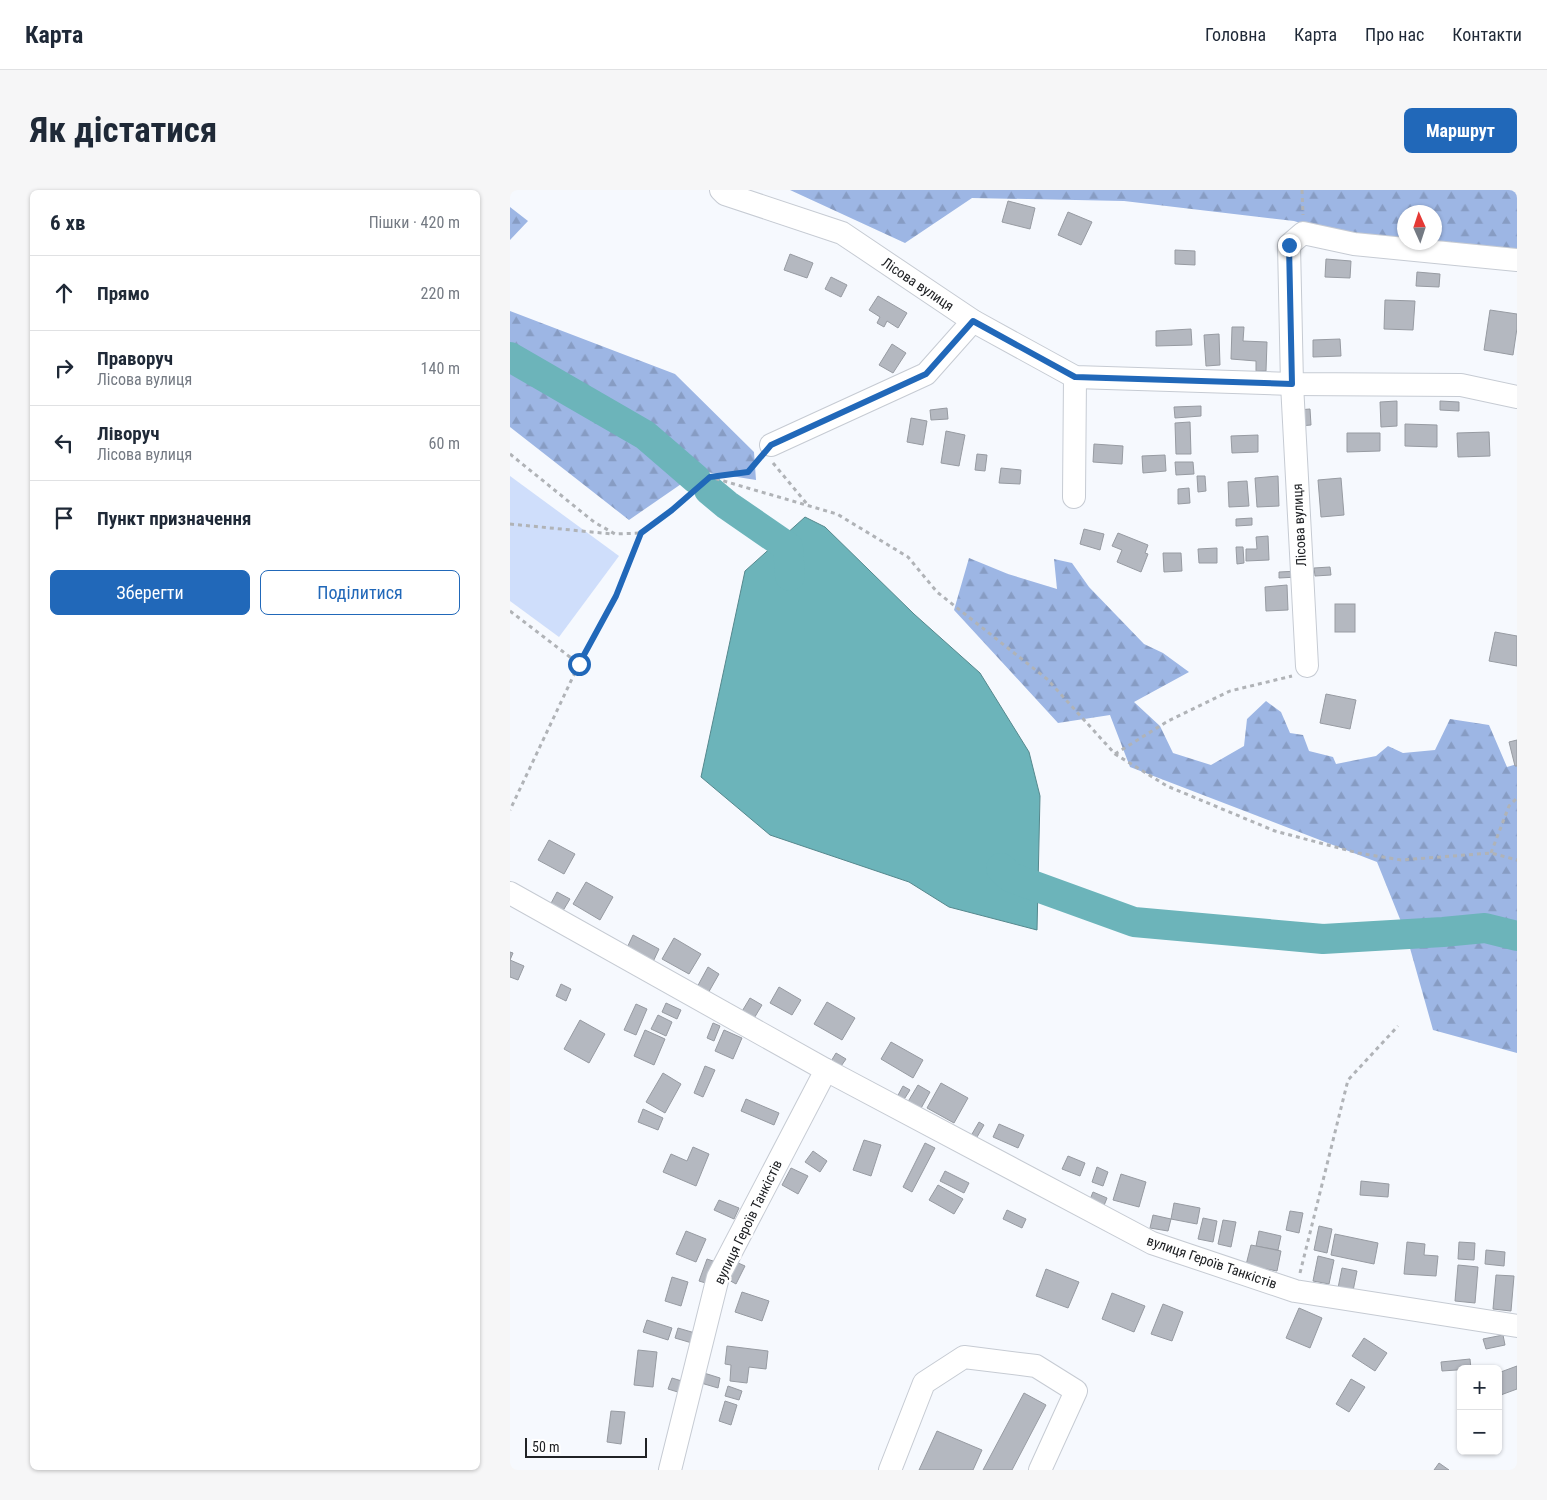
<!DOCTYPE html>
<html lang="uk">
<head>
<meta charset="utf-8">
<style>
  body { margin:0; font-family:"Roboto Condensed",sans-serif; background:#f6f6f7; color:#1f2937 }
  .controls { position:absolute; right:15px; bottom:15px; display:grid; overflow:hidden; border-radius:8px; box-shadow:0 1px 4px #0004 }
  .controls button { width:45px; height:45px; display:grid; place-items:center; padding:0; border:0; border-bottom:1px solid #e0e1e3; background:#fff; color:#1f2937; font:25px sans-serif }
  .compass { position:absolute; left:887px; top:15px; width:45px; height:45px; border-radius:50%; background:#fff; box-shadow:0 1px 4px #0004; rotate:357deg }
  .scale { position:absolute; left:15px; bottom:12px; width:122px; box-sizing:border-box; padding-left:5px; border:2px solid #202225; border-top:0; font-size:14px; line-height:18px; white-space:nowrap; color:#202225; -webkit-text-stroke:4px #fff; paint-order:stroke }
  .stop { position:absolute; width:15px; height:15px; margin:-11px; border:4px solid #2168b9; border-radius:50%; background:#fff }
  .stop.end { background:#2168b9; border-color:#fff; box-shadow:0 1px 5px #0008 }
  .list { margin:0; padding:0; list-style:none }
  h2 { display:flex; justify-content:space-between; align-items:center; height:65px; margin:0; padding:0 20px; font-size:21px }
  h2 small { font-size:16px; font-weight:400; color:#747a83 }
  .list li { display:grid; grid-template-columns:32px 1fr auto; gap:15px; align-items:center; box-sizing:border-box; height:75px; padding:0 20px; border-top:1px solid #e0e1e3 }
  .list b { display:block; font-size:19px; white-space:nowrap }
  .list p { margin:0; font-size:16px; white-space:nowrap; color:#747a83 }
  .list em { font-size:16px; font-style:normal; color:#747a83 }
  .actions { display:flex; gap:10px; padding:15px 20px }
  .actions a { flex:1; padding:11px 0; border:1px solid #2168b9; border-radius:8px; text-align:center; font-size:18px; color:#2168b9 }
  .actions .main { background:#2168b9; color:#fff }
  .icon { flex:none; width:28px; height:28px; fill:none; stroke:currentColor; stroke-width:2; stroke-linecap:round; stroke-linejoin:round }
  .map { position:relative; flex:none; width:1007px; height:1280px; overflow:hidden; border-radius:8px }
  header { display:flex; align-items:center; gap:30px; box-sizing:border-box; height:70px; padding:0 25px; background:#fff; border-bottom:1px solid #e0e1e3 }
  header strong { font-size:24px }
  nav { display:flex; gap:28px; margin-inline-start:auto; font-size:18px }
  .intro { display:flex; align-items:center; justify-content:space-between; box-sizing:border-box; height:120px; padding:0 30px }
  h1 { margin:0; font-size:35px }
  .button { padding:12px 22px; border-radius:8px; background:#2168b9; color:#fff; font-size:18px; font-weight:700 }
  main { display:flex; gap:30px; padding:0 30px }
  aside { flex:1; background:#fff; border-radius:8px; box-shadow:0 1px 4px #0004 }
  .map>svg:first-child { display:block }
  .grass { fill:#cfdefb }
  .forest { fill:url(#forest-firs); fill-rule:evenodd }
  .water { fill:#6cb4ba; stroke:#55888d }
  .lines { fill:none; stroke-linecap:round; stroke-linejoin:round }
  .river { stroke:#6cb4ba; stroke-width:30 }
  .building { fill:#b4b8c0; stroke:#979ba2 }
  .minor-casing { stroke:#c6cbd3; stroke-width:24 }
  .path { stroke:#b0b3b7; stroke-width:3; stroke-dasharray:4 4; stroke-linecap:butt }
  .minor { stroke:#fff; stroke-width:22 }
  .route { stroke:#2168b9; stroke-width:6 }
  .labels { text-anchor:middle; dominant-baseline:central; stroke-width:5; stroke-linejoin:round; paint-order:stroke }
  .street-label { font-size:14px; fill:#202225; stroke:#fff }
</style>
</head>
<body>
<header>
<strong>Карта</strong>
<nav><a>Головна</a><a>Карта</a><a>Про нас</a><a>Контакти</a></nav>
</header>
<div class="intro"><h1>Як дістатися</h1><a class="button">Маршрут</a></div>
<main>
<aside>
<h2>6 хв<small>Пішки · 420 m</small></h2>
<ul class="list">
<li><svg class="icon" aria-label="ahead" viewBox="0 0 24 24"><path d="M12 20V5M6 11l6-6 6 6"/></svg><div><b>Прямо</b></div><em>220 m</em></li>
<li><svg class="icon" aria-label="right" viewBox="0 0 24 24"><path d="M7 20v-9h11M14 6l5 5-5 5"/></svg><div><b>Праворуч</b><p>Лісова вулиця</p></div><em>140 m</em></li>
<li><svg class="icon" aria-label="left" viewBox="0 0 24 24"><path d="M17 20v-9H6M10 6l-5 5 5 5"/></svg><div><b>Ліворуч</b><p>Лісова вулиця</p></div><em>60 m</em></li>
<li><svg class="icon" aria-label="arrive" viewBox="0 0 24 24"><path d="M6 21V4h12l-3 4 3 4H6"/></svg><div><b>Пункт призначення</b></div></li>
</ul>
<div class="actions"><a class="main">Зберегти</a><a>Поділитися</a></div>
</aside>
<div class="map">
<svg width="1007" height="1280" viewBox="0 0 1007 1280">
  <defs>
    <pattern id="forest-firs" width="22" height="20" patternUnits="userSpaceOnUse" patternTransform="scale(1.25)"><rect width="22" height="20" fill="#9db6e4"/><path d="M5 1l3.5 6h-7zM16 11l3.5 6h-7z" fill="#879cc3"/></pattern>
  </defs>
  <rect width="100%" height="100%" fill="#f6f9fe"/>
  <polygon class="grass" points="0,286 109,366 49,447 0,411"/>
  <g class="forest">
    <path d="M280,0H1007V64L863,56L784,31L614,11L462,8L395,53ZM894,22H924V52H894Z"/>
    <polygon points="0,17 18,31 0,50"/>
    <polygon points="0,121 165,184 244,262 246,290 190,281 119,330 0,237"/>
    <polygon points="459,368 498,384 547,399 544,369 562,373 579,397 634,454 653,463 679,482 624,512 650,536 663,563 701,575 734,556 737,529 756,511 771,522 780,543 793,545 799,561 823,567 826,574 866,566 878,556 893,563 925,560 940,529 979,535 997,577 1007,574 1007,863 923,840 896,744 867,672 620,577 600,525 548,533 444,420"/>
  </g>
  <polygon class="water" points="295,327 315,337 404,424 470,483 519,562 530,606 527,740 439,717 399,692 260,645 191,587 235,381"/>
  <g class="lines">
    <g class="river">
      <polyline points="0,167 135,245 186,289"/>
      <polyline points="199,300 217,315 278,357 280,386"/>
      <polyline points="491,678 500,687 624,732 813,749 933,742 975,738 1007,746"/>
    </g>
  </g>
  <g class="building">
    <polygon points="498,11 525,18 520,39 492,32"/>
    <polygon points="558,22 582,32 571,55 548,45"/>
    <polygon points="665,60 685,61 685,75 665,74"/>
    <polygon points="280,64 303,73 297,88 274,80"/>
    <polygon points="816,69 841,71 840,88 815,87"/>
    <polygon points="907,82 930,84 929,97 906,96"/>
    <polygon points="321,87 337,95 331,107 315,99"/>
    <polygon points="368,106 397,123 388,138 377,131 374,137 367,133 370,127 359,120"/>
    <polygon points="875,110 905,111 903,140 874,139"/>
    <polygon points="980,120 1007,124 1007,138 1003,165 974,160"/>
    <polygon points="722,137 734,137 733,151 757,152 756,181 746,181 746,171 721,169"/>
    <polygon points="681,139 682,155 646,156 646,141"/>
    <polygon points="709,144 710,175 696,176 694,145"/>
    <polygon points="830,149 831,166 803,167 803,150"/>
    <polygon points="382,154 396,163 383,183 369,175"/>
    <polygon points="887,211 887,236 871,237 870,212"/>
    <polygon points="930,211 949,212 949,221 930,220"/>
    <polygon points="691,216 691,226 665,228 664,217"/>
    <polygon points="437,218 438,229 421,230 420,220"/>
    <polygon points="800,219 801,235 789,236 788,220"/>
    <polygon points="401,228 417,231 413,255 397,252"/>
    <polygon points="680,232 681,264 666,264 665,233"/>
    <polygon points="895,234 927,235 927,257 895,256"/>
    <polygon points="436,241 455,245 449,276 431,273"/>
    <polygon points="979,242 980,266 948,267 947,243"/>
    <polygon points="837,243 870,243 870,261 837,262"/>
    <polygon points="748,245 748,262 722,263 721,246"/>
    <polygon points="584,254 613,256 612,274 583,272"/>
    <polygon points="467,264 477,265 475,281 465,280"/>
    <polygon points="655,265 656,281 633,283 632,266"/>
    <polygon points="665,272 683,272 684,284 666,285"/>
    <polygon points="491,278 511,280 510,294 489,293"/>
    <polygon points="687,286 695,286 696,301 688,302"/>
    <polygon points="768,286 769,316 747,317 745,288"/>
    <polygon points="831,288 834,325 811,327 808,290"/>
    <polygon points="737,291 739,316 719,317 718,292"/>
    <polygon points="679,298 680,313 668,314 668,299"/>
    <polygon points="742,328 742,335 726,336 726,329"/>
    <polygon points="574,339 594,344 590,360 570,354"/>
    <polygon points="608,343 638,355 635,363 638,364 631,382 607,372 612,360 602,356"/>
    <polygon points="758,346 759,370 736,371 736,359 747,359 746,347"/>
    <polygon points="726,357 733,357 734,373 727,374"/>
    <polygon points="707,358 707,373 689,373 688,359"/>
    <polygon points="653,363 671,363 672,381 654,382"/>
    <polygon points="820,377 821,385 805,386 804,378"/>
    <polygon points="788,381 788,387 769,388 769,382"/>
    <polygon points="777,395 778,420 756,421 755,397"/>
    <rect x="825" y="414" width="20" height="28"/>
    <polygon points="985,442 1007,446 1007,476 979,471"/>
    <polygon points="816,504 846,510 840,539 810,533"/>
    <polygon points="1007,550 1007,576 1005,576 999,552"/>
    <polygon points="39,650 65,664 54,684 28,670"/>
    <polygon points="76,692 103,707 90,730 63,714"/>
    <polygon points="47,702 60,709 51,724 39,717"/>
    <polygon points="123,745 149,759 142,774 116,760"/>
    <polygon points="164,748 191,764 179,784 152,769"/>
    <polygon points="0,762 3,763 0,770 14,776 8,790 0,787"/>
    <polygon points="198,777 209,784 197,805 186,799"/>
    <polygon points="51,794 61,799 56,811 46,806"/>
    <polygon points="269,797 291,810 282,825 260,813"/>
    <polygon points="240,808 252,815 243,830 231,823"/>
    <polygon points="317,812 345,828 332,850 304,834"/>
    <polygon points="156,813 171,820 167,829 152,822"/>
    <polygon points="126,814 137,819 126,845 114,840"/>
    <polygon points="148,825 162,832 156,846 141,839"/>
    <polygon points="70,830 95,844 79,873 54,859"/>
    <polygon points="203,833 210,836 204,851 197,848"/>
    <polygon points="135,840 155,849 144,875 124,866"/>
    <polygon points="214,840 232,848 223,869 205,861"/>
    <polygon points="381,852 413,870 403,888 371,869"/>
    <polygon points="326,863 336,869 329,879 320,873"/>
    <polygon points="195,876 205,880 193,907 184,903"/>
    <polygon points="153,883 171,894 155,923 136,912"/>
    <polygon points="431,893 458,908 444,933 417,918"/>
    <polygon points="408,895 420,902 409,922 396,915"/>
    <polygon points="393,896 400,900 393,911 387,907"/>
    <polygon points="236,909 269,923 264,935 231,921"/>
    <polygon points="133,919 153,928 148,940 128,932"/>
    <polygon points="469,932 474,935 467,947 462,944"/>
    <polygon points="489,934 514,945 508,958 483,947"/>
    <polygon points="354,950 371,955 361,986 343,980"/>
    <polygon points="415,953 425,958 402,1002 393,997"/>
    <polygon points="183,957 199,964 186,996 153,982 161,964 177,971"/>
    <polygon points="303,961 317,971 310,982 295,972"/>
    <polygon points="558,966 575,973 570,986 552,979"/>
    <polygon points="587,977 598,982 593,996 582,992"/>
    <polygon points="281,978 298,986 288,1004 272,995"/>
    <polygon points="435,981 459,993 454,1003 430,991"/>
    <polygon points="611,984 636,992 629,1017 603,1010"/>
    <polygon points="851,991 879,994 878,1007 850,1005"/>
    <polygon points="428,995 453,1009 444,1024 419,1010"/>
    <polygon points="583,1002 597,1008 591,1023 577,1017"/>
    <polygon points="209,1010 229,1018 224,1029 204,1020"/>
    <polygon points="664,1013 690,1018 687,1034 661,1029"/>
    <polygon points="497,1020 516,1029 512,1038 493,1029"/>
    <polygon points="780,1021 793,1023 789,1043 776,1040"/>
    <polygon points="643,1025 661,1029 658,1041 640,1038"/>
    <polygon points="693,1028 707,1031 703,1052 688,1049"/>
    <polygon points="713,1030 726,1032 721,1057 708,1054"/>
    <polygon points="809,1036 822,1039 817,1063 804,1060"/>
    <polygon points="176,1041 196,1049 186,1072 166,1064"/>
    <polygon points="749,1041 771,1046 768,1060 746,1056"/>
    <polygon points="825,1044 868,1053 864,1074 821,1065"/>
    <polygon points="897,1052 915,1054 914,1065 928,1066 926,1086 894,1084"/>
    <polygon points="949,1052 965,1053 964,1070 948,1069"/>
    <polygon points="741,1055 771,1061 767,1081 736,1075"/>
    <polygon points="976,1060 995,1062 994,1076 975,1074"/>
    <polygon points="808,1066 824,1070 819,1094 803,1091"/>
    <polygon points="197,1069 206,1072 199,1094 189,1091"/>
    <polygon points="226,1072 235,1076 226,1094 217,1089"/>
    <polygon points="948,1075 968,1077 965,1113 945,1111"/>
    <polygon points="832,1078 847,1081 843,1101 828,1098"/>
    <polygon points="536,1079 569,1092 558,1118 526,1106"/>
    <polygon points="986,1085 1004,1086 1001,1121 983,1119"/>
    <polygon points="162,1087 178,1092 171,1116 155,1111"/>
    <polygon points="232,1102 259,1111 252,1131 225,1122"/>
    <polygon points="602,1103 635,1116 624,1142 592,1129"/>
    <polygon points="653,1114 673,1122 662,1151 641,1144"/>
    <polygon points="789,1118 812,1128 800,1158 776,1148"/>
    <polygon points="137,1130 162,1138 158,1150 133,1142"/>
    <polygon points="168,1138 185,1143 182,1153 165,1148"/>
    <polygon points="993,1145 995,1155 976,1159 973,1149"/>
    <polygon points="854,1148 877,1163 865,1181 842,1166"/>
    <polygon points="217,1156 258,1161 256,1179 239,1177 237,1193 220,1191 221,1175 215,1174"/>
    <polygon points="128,1160 147,1162 143,1197 124,1195"/>
    <polygon points="960,1169 961,1179 932,1181 931,1172"/>
    <polygon points="1007,1176 1007,1199 988,1206 988,1183"/>
    <polygon points="194,1183 210,1188 208,1198 191,1193"/>
    <polygon points="162,1188 175,1192 171,1203 158,1199"/>
    <polygon points="841,1189 855,1197 839,1222 826,1214"/>
    <polygon points="218,1196 232,1201 229,1210 215,1206"/>
    <polygon points="514,1203 536,1215 502,1280 473,1280"/>
    <polygon points="215,1211 227,1215 221,1235 209,1231"/>
    <polygon points="101,1221 115,1222 111,1254 97,1252"/>
    <polygon points="427,1241 472,1260 463,1280 409,1280"/>
    <polygon points="929,1273 939,1280 924,1280"/>
  </g>
  <g class="lines">
    <g class="minor-casing">
      <g id="minor">
        <polyline points="211,0 215,4 332,43 463,131 565,187 782,194 951,195 1007,207"/>
        <polyline points="261,255 416,184 463,131"/>
        <polyline points="564,307 565,187"/>
        <polyline points="797,476 782,194 779,55 793,43 844,54 1007,70"/>
        <polyline points="0,703 316,880 642,1053 785,1101 1007,1136"/>
        <polyline points="160,1280 208,1087 316,880"/>
        <polyline points="380,1280 414,1193 454,1167 526,1176 566,1201 530,1280"/>
      </g>
    </g>
    <g class="path">
      <polyline points="792,0 793,25"/>
      <polyline points="0,264 84,332 105,344 131,343"/>
      <polyline points="263,273 297,314"/>
      <polyline points="202,287 237,282 249,268"/>
      <polyline points="0,334 102,344"/>
      <polyline points="0,421 69,474 0,620"/>
      <polyline points="69,474 106,406 131,343 162,320 200,287 327,324 398,367 427,402 537,489 605,564 657,596 765,641 848,663 891,670 981,663 1007,670"/>
      <polyline points="605,564 658,531 720,501 782,486"/>
      <polyline points="981,663 999,616 1007,608"/>
      <polyline points="790,1083 838,890 888,836"/>
    </g>
    <use href="#minor" class="minor"/>
  </g>
  <g class="lines">
    <polyline class="route" points="69,474 106,406 131,343 162,320 200,287 238,282 261,255 416,184 463,131 565,187 782,194 779,55"/>
  </g>
  <g class="labels">
    <g class="street-label">
      <text transform="translate(408 94) rotate(34)">Лісова вулиця</text>
      <text transform="translate(789 335) rotate(-93)">Лісова вулиця</text>
      <text transform="translate(238 1032) rotate(-64)">вулиця Героїв Танкістів</text>
      <text transform="translate(702 1072) rotate(19)">вулиця Героїв Танкістів</text>
    </g>
  </g>
</svg>
<div class="controls">
<button>+</button>
<button>−</button>
</div>
<svg class="compass" viewBox="-18 -18 36 36"><path d="M0-13l5 13h-10z" fill="#e53935"/><path d="M0 13l5-13h-10z" fill="#747a83"/></svg>
<div class="scale">50 m</div>
<div class="stop" style="left:69px;top:474px"></div>
<div class="stop end" style="left:779px;top:55px"></div>
</div>
</main>
</body>
</html>
